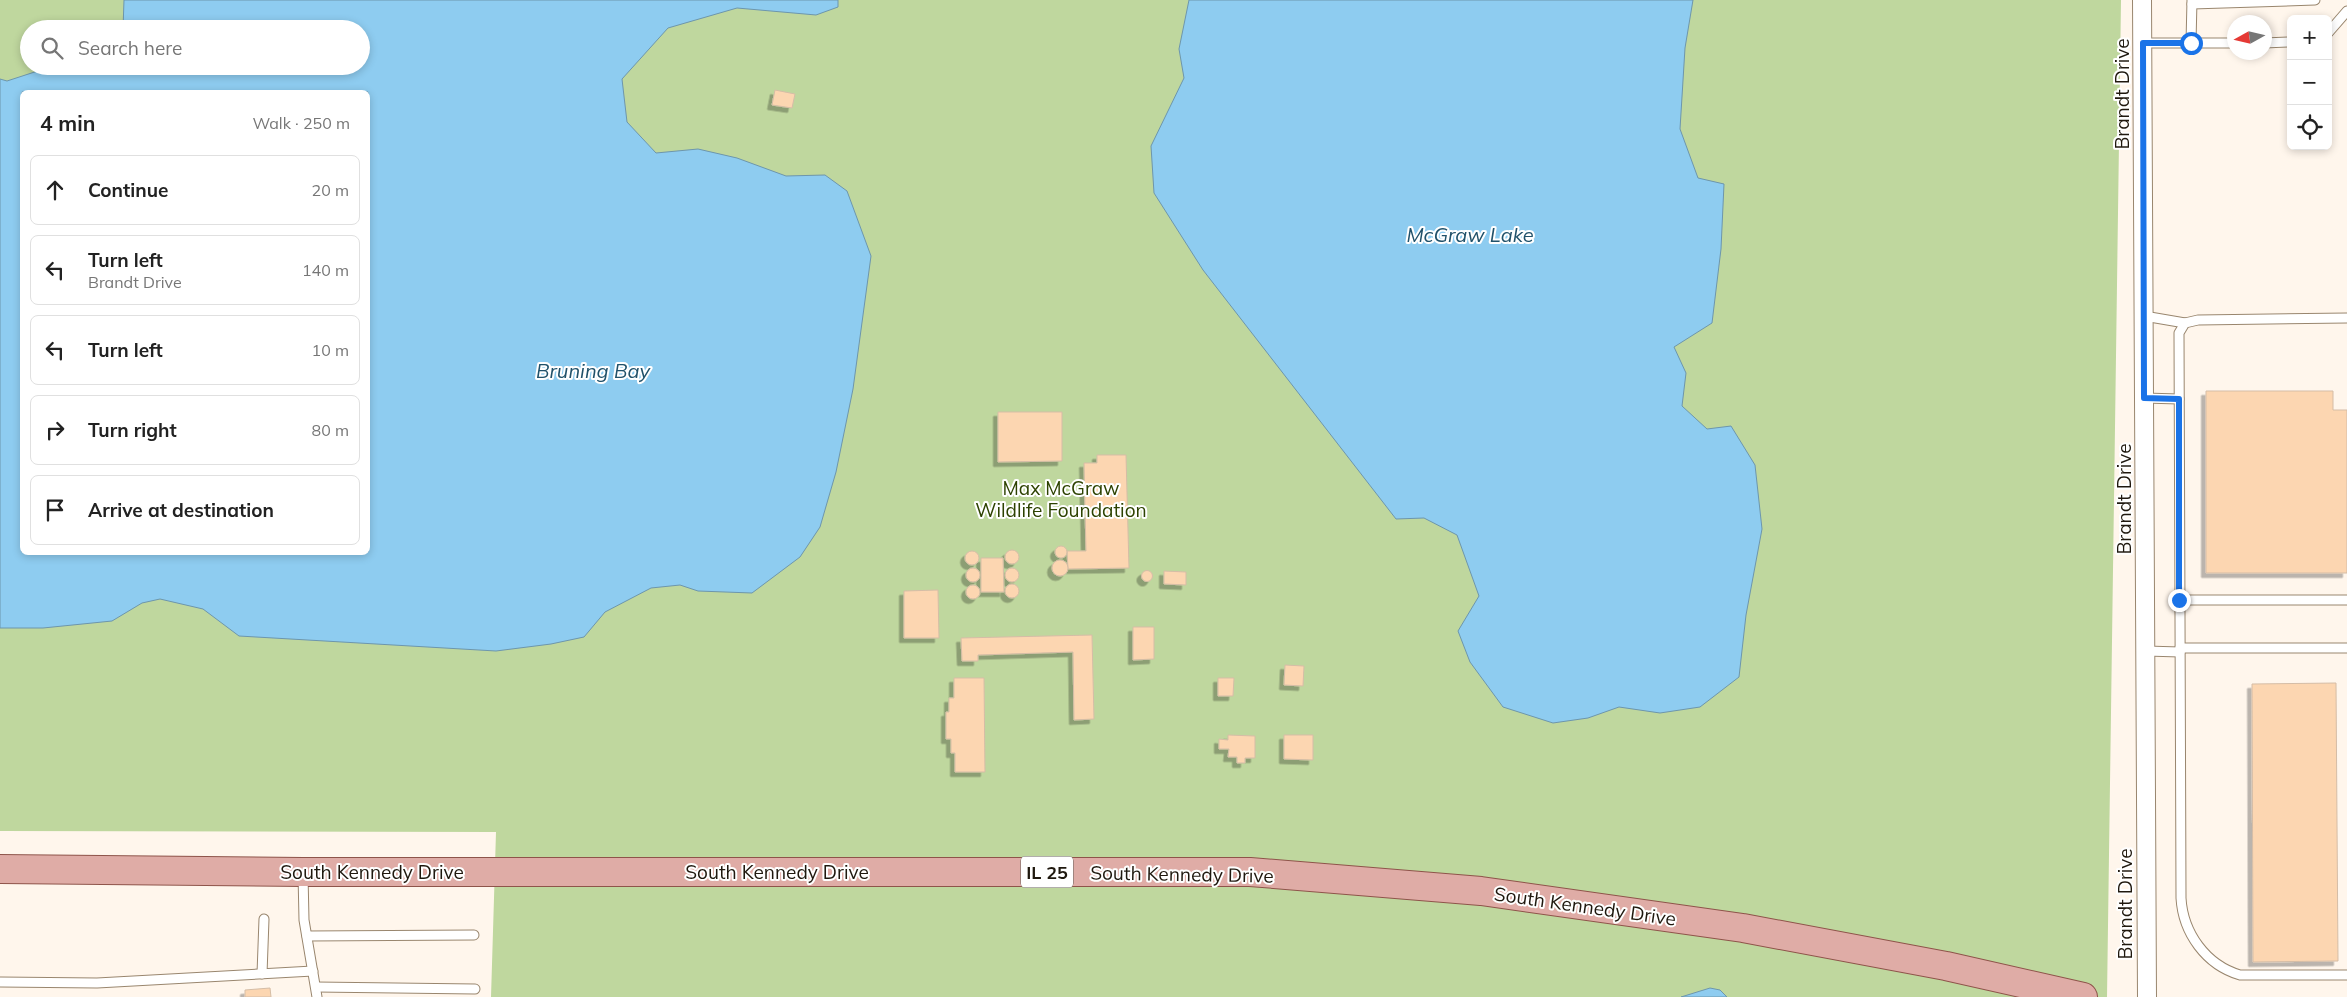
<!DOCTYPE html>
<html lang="en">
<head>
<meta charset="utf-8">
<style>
  body { margin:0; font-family:Mulish,sans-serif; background:#f6f6f6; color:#222 }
  .controls { position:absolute; right:15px; top:15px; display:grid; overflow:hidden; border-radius:8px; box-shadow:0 2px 8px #0003 }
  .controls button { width:45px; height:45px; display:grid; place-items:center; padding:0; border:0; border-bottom:1px solid #e0e0e0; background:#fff; color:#222; font:25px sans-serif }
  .compass { position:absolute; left:2227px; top:15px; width:45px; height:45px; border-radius:50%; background:#fff; box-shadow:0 2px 8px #0003; rotate:262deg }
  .stop { position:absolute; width:15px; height:15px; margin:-11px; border:4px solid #1a73e8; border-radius:50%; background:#fff }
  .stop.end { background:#1a73e8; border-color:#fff; box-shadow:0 1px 5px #0008 }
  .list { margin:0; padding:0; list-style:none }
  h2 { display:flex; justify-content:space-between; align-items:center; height:65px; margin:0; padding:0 20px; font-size:21px }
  h2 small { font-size:16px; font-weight:400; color:#767676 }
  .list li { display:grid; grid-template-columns:32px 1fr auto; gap:15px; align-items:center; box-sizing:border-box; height:70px; margin:0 10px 10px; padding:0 10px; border:1px solid #e0e0e0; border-radius:8px }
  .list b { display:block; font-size:19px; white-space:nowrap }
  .list p { margin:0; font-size:16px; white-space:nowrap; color:#767676 }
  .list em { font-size:16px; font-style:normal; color:#767676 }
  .icon { flex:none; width:28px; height:28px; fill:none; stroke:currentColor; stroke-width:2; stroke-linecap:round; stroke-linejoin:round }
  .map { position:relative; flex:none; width:2347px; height:997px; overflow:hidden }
  .search { position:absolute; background:#fff; box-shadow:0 2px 8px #0003; left:20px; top:20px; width:350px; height:55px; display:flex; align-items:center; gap:12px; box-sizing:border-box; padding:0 18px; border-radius:28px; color:#767676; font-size:19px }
  .panel { position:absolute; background:#fff; box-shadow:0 2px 8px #0003; left:20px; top:90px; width:350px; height:465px; border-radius:8px }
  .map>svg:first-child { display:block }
  .green { fill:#bfd79e; fill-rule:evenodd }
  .water { fill:#8eccf0; stroke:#6d96ac; fill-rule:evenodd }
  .building { fill:#fcd6b1; stroke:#d5bda6; filter:url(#shadow) }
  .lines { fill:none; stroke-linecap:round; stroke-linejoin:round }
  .service-casing { stroke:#99866e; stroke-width:11 }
  .minor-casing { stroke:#99866e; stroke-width:20 }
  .primary-casing { stroke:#8e544a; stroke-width:30 }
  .service { stroke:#fff; stroke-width:9 }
  .minor { stroke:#fff; stroke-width:18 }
  .primary { stroke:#dfaca6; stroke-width:28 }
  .route { stroke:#1a73e8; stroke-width:6 }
  .labels { text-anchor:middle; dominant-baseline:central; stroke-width:4; stroke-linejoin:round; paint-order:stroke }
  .shield { fill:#fff; stroke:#625d56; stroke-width:1 }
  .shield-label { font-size:18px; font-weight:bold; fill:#1f180e }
  .street-label { font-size:19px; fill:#1f180e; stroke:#fff }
  .park-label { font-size:19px; fill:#2d4201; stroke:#fff }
  .water-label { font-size:20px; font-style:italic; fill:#20516a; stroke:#fff }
</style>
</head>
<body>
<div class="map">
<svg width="2347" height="997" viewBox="0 0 2347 997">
  <defs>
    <filter id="shadow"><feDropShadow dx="-4.5" dy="4.5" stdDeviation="0" flood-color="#0004"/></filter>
  </defs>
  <rect width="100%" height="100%" fill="#fff6ec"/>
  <path class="green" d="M0,0H2121L2107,997H491L496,832L0,831ZM29,29H361V66H29ZM22,92H368V552H22Z"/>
  <g class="water">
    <path d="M124,0H838V7L816,15L737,8L668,28L622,79L627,122L656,153L698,149L737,158L786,176L825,175L847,191L871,256L853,389L836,472L820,527L800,557L752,593L698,591L680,585L651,588L605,612L584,637L551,644L496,651L239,636L203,609L160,599L142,603L112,621L43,628H0V79L7,81L53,66H361V29H123ZM22,92H368V552H22Z"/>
    <polygon points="1189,0 1693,0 1685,48 1680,129 1698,178 1724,184 1721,249 1712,323 1674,347 1686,373 1682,406 1707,429 1731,426 1755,465 1762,529 1746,615 1739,677 1700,707 1660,713 1619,707 1588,718 1553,723 1503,707 1470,662 1458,631 1479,596 1457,535 1424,518 1396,519 1203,270 1154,193 1151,146 1184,78 1179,49"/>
    <polygon points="1710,988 1720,990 1727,997 1681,997"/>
  </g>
  <g class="building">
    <polygon points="775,90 795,94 792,108 772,105"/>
    <polygon points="2206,391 2333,391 2333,410 2347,410 2347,573 2206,573"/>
    <polygon points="998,412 1062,412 1062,461 998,462"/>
    <polygon points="1097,455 1126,455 1129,568 1068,569 1067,551 1086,551 1084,463 1097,463"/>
    <circle cx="1061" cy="552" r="6"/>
    <circle cx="1012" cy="557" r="7"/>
    <circle cx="972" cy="558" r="7"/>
    <polygon points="981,558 1003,558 1004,592 981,592"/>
    <circle cx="1060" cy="568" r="8"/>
    <circle cx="973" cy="575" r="7"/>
    <circle cx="1012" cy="575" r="7"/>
    <circle cx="1147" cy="576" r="5.5"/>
    <polygon points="1164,571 1186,572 1186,585 1164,584"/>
    <circle cx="1012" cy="591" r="7"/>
    <circle cx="973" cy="592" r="7"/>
    <polygon points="938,590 939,638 904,638 904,591"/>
    <polygon points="1133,627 1154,627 1154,659 1133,660"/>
    <polygon points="1092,635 1094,719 1074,720 1073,652 978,655 978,661 962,661 961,638"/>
    <polygon points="1285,665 1304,666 1303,686 1284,685"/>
    <polygon points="954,678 984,678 985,772 955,772 955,753 951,753 951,739 946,739 946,712 949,712 949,698 954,698"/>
    <polygon points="1218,678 1234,678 1233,696 1218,696"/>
    <polygon points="2336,683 2338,961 2253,962 2252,684"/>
    <polygon points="1228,735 1255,736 1255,758 1245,758 1245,763 1237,763 1237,757 1228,757 1229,749 1219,749 1219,739 1228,740"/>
    <polygon points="1284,735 1313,735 1313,760 1284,759"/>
    <polygon points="270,988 271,997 245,997 245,990"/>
  </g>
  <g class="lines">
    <g class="service-casing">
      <g id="service">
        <polyline points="2192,4 2315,0"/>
        <polyline points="2328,33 2347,11"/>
        <polyline points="2143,43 2234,43"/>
        <polyline points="2191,43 2192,0"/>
        <polyline points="2264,43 2291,42"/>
        <polyline points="2144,316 2185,323"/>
        <path d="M2347,318L2198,320L2185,323L2179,333L2181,898C2183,933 2206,965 2240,975H2347"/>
        <polyline points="2144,398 2179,399"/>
        <polyline points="2179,600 2347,600"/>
        <polyline points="2180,648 2347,648"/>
        <polyline points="2146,651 2180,652"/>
        <polyline points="303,874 304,920 317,997"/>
        <polyline points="307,936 474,935"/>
        <polyline points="262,974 264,919"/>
        <polyline points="0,982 97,983 313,971"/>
        <polyline points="316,987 475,989"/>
      </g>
    </g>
    <g class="minor-casing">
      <polyline id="minor" points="2142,0 2147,997"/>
    </g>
    <g class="primary-casing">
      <polyline id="primary" points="0,869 303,872 1250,872 1481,891 1743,928 1946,966 2083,997"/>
    </g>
    <use href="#service" class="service"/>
    <use href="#minor" class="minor"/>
    <use href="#primary" class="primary"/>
  </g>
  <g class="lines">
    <polyline class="route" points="2179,600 2179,399 2144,398 2143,43 2191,43"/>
  </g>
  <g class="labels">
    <rect class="shield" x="1021" y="856.5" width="52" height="31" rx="4"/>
    <g class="shield-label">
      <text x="1047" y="872">IL 25</text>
    </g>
    <g class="street-label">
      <text transform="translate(2122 94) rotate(-90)">Brandt Drive</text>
      <text transform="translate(2124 499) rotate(-90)">Brandt Drive</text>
      <text x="372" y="872">South Kennedy Drive</text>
      <text x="777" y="872">South Kennedy Drive</text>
      <text transform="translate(1182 874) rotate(1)">South Kennedy Drive</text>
      <text transform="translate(2125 904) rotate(-90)">Brandt Drive</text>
      <text transform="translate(1585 906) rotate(8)">South Kennedy Drive</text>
    </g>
    <g class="park-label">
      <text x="1061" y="488">Max McGraw<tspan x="1061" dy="22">Wildlife Foundation</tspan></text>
    </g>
    <g class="water-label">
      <text x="1470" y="234">McGraw Lake</text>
      <text x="593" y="370">Bruning Bay</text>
    </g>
  </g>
</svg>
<div class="controls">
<button>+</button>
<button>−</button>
<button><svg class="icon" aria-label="locate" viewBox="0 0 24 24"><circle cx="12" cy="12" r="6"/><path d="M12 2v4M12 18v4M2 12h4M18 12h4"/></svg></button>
</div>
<svg class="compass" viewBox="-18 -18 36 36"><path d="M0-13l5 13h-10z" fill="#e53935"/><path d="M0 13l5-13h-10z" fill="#767676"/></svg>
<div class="stop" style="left:2191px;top:43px"></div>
<div class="stop end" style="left:2179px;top:600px"></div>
<div class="search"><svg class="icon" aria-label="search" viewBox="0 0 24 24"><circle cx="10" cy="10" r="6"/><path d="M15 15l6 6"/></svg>Search here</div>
<section class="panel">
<h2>4 min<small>Walk · 250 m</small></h2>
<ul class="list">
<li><svg class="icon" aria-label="ahead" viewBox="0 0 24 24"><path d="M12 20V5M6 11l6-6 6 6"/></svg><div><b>Continue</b></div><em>20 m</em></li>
<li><svg class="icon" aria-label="left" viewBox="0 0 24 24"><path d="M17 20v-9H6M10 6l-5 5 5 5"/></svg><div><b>Turn left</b><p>Brandt Drive</p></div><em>140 m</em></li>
<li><svg class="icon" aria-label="left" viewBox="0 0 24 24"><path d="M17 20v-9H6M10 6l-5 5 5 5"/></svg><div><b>Turn left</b></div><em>10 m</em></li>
<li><svg class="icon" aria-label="right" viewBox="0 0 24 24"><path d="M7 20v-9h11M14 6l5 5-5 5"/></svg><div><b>Turn right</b></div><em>80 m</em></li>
<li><svg class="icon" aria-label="arrive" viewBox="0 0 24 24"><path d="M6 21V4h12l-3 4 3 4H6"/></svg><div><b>Arrive at destination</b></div></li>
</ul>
</section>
</div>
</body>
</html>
